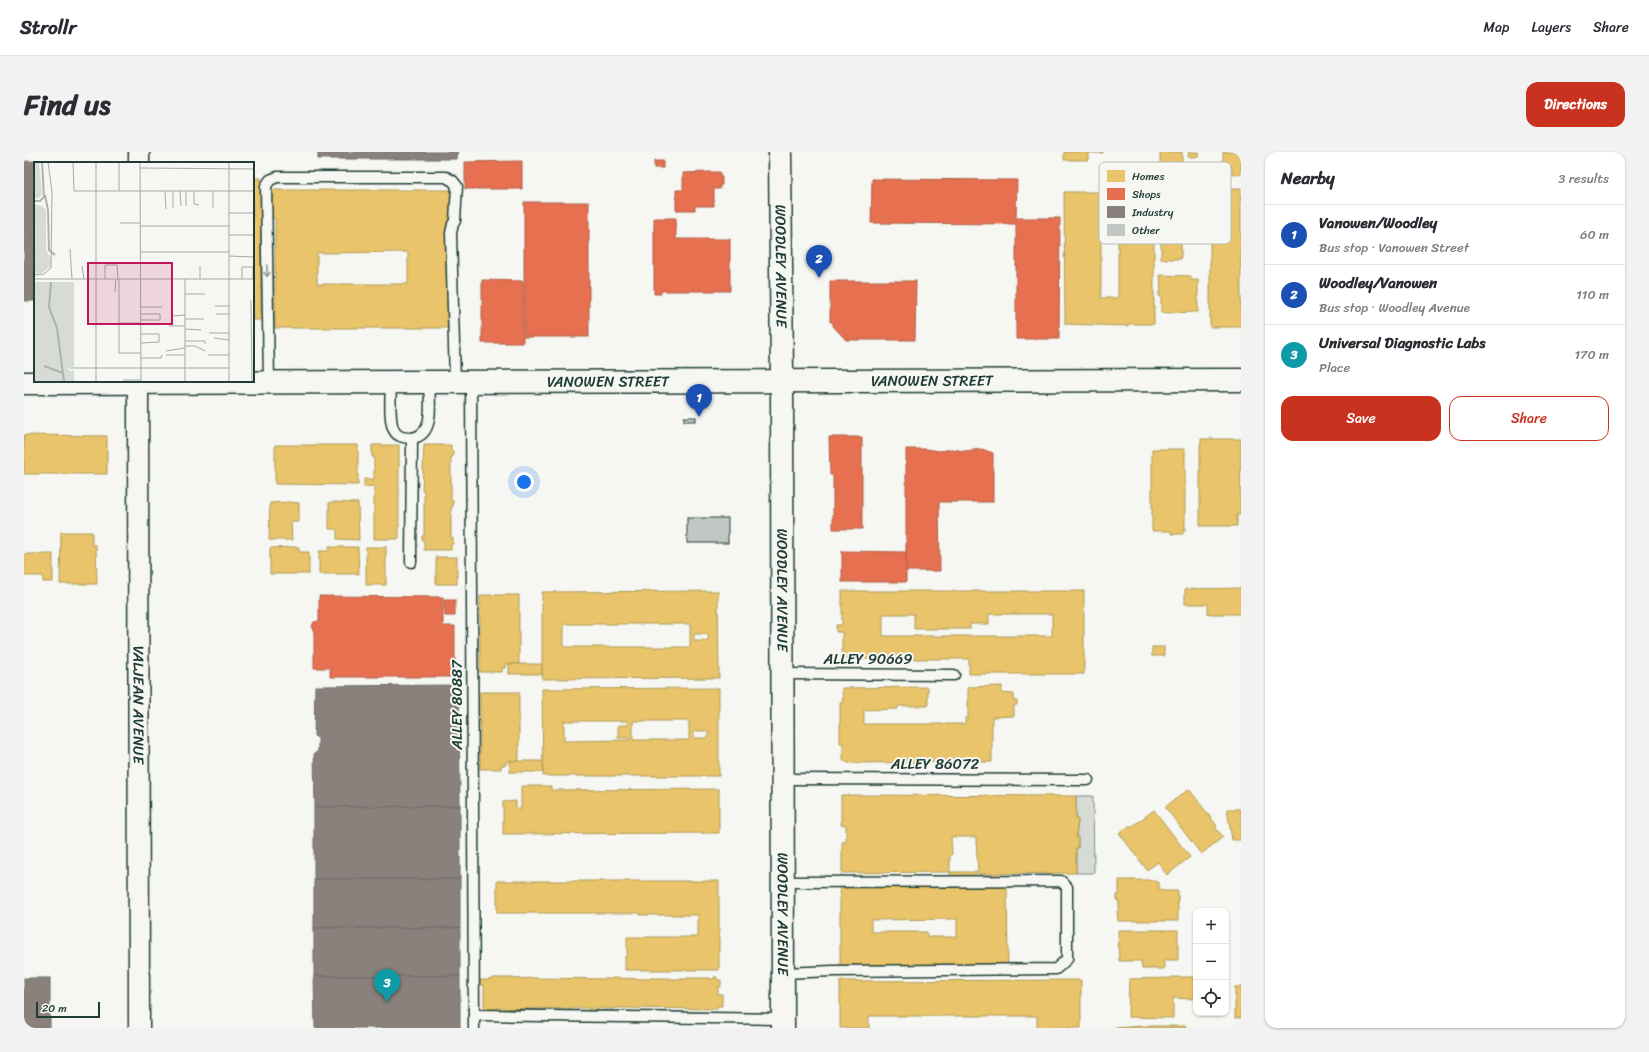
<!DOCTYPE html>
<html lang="en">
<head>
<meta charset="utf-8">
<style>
  body { margin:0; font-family:Sriracha,sans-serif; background:#f2f2f3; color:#2b2b33 }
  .controls { position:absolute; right:12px; bottom:12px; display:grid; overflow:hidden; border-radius:8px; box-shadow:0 1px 3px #0004 }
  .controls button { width:36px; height:36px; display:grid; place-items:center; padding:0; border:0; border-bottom:1px solid #e1e1e2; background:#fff; color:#2b2b33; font:20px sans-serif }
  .scale { position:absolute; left:12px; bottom:10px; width:64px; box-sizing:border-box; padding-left:4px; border:2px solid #1f3d34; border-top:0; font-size:11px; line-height:14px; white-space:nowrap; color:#1f3d34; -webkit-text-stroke:3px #f6f6f2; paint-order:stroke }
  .you { position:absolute; left:500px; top:330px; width:14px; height:14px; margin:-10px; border:3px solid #fff; border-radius:50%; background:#1a73e8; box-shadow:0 0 0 6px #1a73e833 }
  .badge { display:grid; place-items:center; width:26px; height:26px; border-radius:50%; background:#c8321e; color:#fff; font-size:13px; font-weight:700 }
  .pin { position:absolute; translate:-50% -33px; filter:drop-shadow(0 1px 2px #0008) }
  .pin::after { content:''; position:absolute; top:21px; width:14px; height:12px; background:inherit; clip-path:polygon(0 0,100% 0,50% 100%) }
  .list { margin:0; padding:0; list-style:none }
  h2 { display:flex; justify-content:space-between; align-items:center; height:52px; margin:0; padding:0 16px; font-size:17px }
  h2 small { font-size:13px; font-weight:400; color:#7c7c81 }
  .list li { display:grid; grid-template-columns:26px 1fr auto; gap:12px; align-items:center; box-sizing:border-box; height:60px; padding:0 16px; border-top:1px solid #e1e1e2 }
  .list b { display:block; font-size:15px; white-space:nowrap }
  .list p { margin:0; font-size:13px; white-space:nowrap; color:#7c7c81 }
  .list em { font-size:13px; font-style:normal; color:#7c7c81 }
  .actions { display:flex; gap:8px; padding:12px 16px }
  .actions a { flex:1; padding:9px 0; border:1px solid #c8321e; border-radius:12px; text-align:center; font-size:14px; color:#c8321e }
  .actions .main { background:#c8321e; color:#fff }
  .icon { flex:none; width:22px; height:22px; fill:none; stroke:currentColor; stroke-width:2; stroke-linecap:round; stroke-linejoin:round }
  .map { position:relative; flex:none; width:1217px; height:876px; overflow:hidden; border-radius:12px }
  header { display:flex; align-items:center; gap:24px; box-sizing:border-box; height:56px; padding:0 20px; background:#fff; border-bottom:1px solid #e1e1e2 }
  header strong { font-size:19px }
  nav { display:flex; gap:22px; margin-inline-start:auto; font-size:14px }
  .intro { display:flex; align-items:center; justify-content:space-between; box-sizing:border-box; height:96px; padding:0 24px }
  h1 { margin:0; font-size:28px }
  .button { padding:10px 18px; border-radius:12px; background:#c8321e; color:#fff; font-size:14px; font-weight:700 }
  main { display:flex; gap:24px; padding:0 24px }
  aside { flex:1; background:#fff; border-radius:12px; box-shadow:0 1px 3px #0004 }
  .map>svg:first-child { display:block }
  .green { fill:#d6dbd6; stroke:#7a8c85 }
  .homes { fill:#e9c46a; stroke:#ac9c5a; fill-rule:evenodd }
  .shops { fill:#e76f51; stroke:#ab6048 }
  .industry { fill:#8a817c; stroke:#6a6d66 }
  .building { fill:#c1c8c3; stroke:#1f3d34 }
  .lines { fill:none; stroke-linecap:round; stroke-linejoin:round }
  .service-casing { stroke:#1f3d34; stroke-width:13 }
  .minor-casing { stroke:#1f3d34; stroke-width:23 }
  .secondary-casing { stroke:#1f3d34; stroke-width:25 }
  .primary-casing { stroke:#1f3d34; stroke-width:25 }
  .service { stroke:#f6f6f2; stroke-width:10 }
  .minor { stroke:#f6f6f2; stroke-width:20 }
  .secondary { stroke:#f6f6f2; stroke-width:22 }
  .primary { stroke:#f6f6f2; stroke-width:22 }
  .oneway { stroke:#8a9a93 }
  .labels { text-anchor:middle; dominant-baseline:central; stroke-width:4; stroke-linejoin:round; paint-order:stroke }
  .street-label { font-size:15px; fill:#1f3d34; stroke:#f6f6f2 }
  .inset-river { fill:none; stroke:#aab3ae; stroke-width:2 }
  .inset-road { fill:none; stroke:#a0aca6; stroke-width:1 }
  .view { fill:#c2185b; fill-opacity:0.15; stroke:#c2185b; stroke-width:2 }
  .inset-edge { fill:none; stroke:#1f3d34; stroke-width:2 }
  .key { fill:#f6f6f2; stroke:#b6beb9; stroke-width:1 }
  .key-label { font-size:11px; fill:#1f3d34 }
</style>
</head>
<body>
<header>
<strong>Strollr</strong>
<nav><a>Map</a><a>Layers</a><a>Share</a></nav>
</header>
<div class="intro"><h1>Find us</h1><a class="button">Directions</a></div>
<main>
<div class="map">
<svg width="1217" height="876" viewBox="0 0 1217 876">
  <rect width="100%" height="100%" fill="#f6f6f2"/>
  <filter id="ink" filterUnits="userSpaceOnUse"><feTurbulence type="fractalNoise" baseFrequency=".025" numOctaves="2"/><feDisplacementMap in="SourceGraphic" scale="8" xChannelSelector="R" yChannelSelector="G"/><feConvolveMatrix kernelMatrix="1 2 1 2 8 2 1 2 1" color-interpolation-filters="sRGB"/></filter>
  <g filter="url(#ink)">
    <polygon class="green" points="1052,644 1069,644 1070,721 1052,721 1052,696 1054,696 1054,686 1052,685 1054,668 1052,667"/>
    <g class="homes">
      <polygon points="1040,0 1079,0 1079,1 1065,1 1065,8 1040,8"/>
      <rect x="1136" y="0" width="22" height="22"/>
      <polygon points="1165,0 1175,0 1174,5 1164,5"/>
      <polygon points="1199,0 1217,0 1217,22 1208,22 1208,15 1199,15"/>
      <rect x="229" y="26" width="8" height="142"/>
      <polygon points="1150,31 1163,31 1163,40 1173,40 1173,69 1172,72 1167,72 1167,81 1164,81 1164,89 1157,89 1157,107 1137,107 1137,40 1150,40"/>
      <rect x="1186" y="37" width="31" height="138"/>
      <path d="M247,38H430V65H425L426,176H251V66H247ZM384,100V132H293V101Z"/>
      <path d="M1040,40H1130V172H1104V174L1041,172ZM1077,67H1094V146H1077Z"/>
      <polygon points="1136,123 1167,124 1167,128 1174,128 1174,160 1137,161 1137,144 1135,144 1135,140 1137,140"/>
      <polygon points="0,283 83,284 83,322 0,322"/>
      <polygon points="1177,287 1217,287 1216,363 1213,363 1213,374 1176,374 1176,292 1177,292"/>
      <polygon points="251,293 334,293 334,333 251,332"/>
      <polygon points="348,293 375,293 375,387 350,387 350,334 340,335 340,327 350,327 350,305 348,305"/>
      <polygon points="400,293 427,293 427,299 429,299 429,305 427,305 427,349 429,349 429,355 427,355 427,386 429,386 429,392 427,392 427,398 400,398 400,388 398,388 398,384 400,384 400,338 398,338"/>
      <polygon points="1128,297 1161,297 1161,379 1159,379 1159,382 1147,382 1147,379 1128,379"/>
      <polygon points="266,350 275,351 275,370 267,370 268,388 245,388 246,351"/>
      <polygon points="308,350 334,351 335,388 313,387 313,377 305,377 305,351"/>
      <polygon points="37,380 68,380 68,393 72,393 73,432 36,432"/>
      <polygon points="268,395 275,395 275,400 285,400 285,422 246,422 246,396"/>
      <polygon points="305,395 334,395 335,422 295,422 295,399 305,399"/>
      <rect x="342" y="395" width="20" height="38"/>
      <polygon points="0,402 29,402 29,430 19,430 19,424 0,424"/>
      <rect x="412" y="405" width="21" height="27"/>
      <polygon points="1217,436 1217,462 1184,462 1184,452 1161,452 1161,437"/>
      <path d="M694,439L695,526L518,527V440ZM540,472H666V495H540ZM670,482H684V489H670Z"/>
      <path d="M818,439H1060V522H945V507H818V480H812V473H818ZM859,462H890V477H946V472H965V462H1028V484H859Z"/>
      <polygon points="459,443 495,443 495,512 481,512 481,516 478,516 478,520 456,520 456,444 459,444"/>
      <rect x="1128" y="495" width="12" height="9"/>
      <rect x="485" y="512" width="33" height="10"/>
      <polygon points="978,534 978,541 990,542 990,549 993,549 993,553 990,553 990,564 968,565 968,610 823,611 823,609 819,609 819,591 816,591 816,550 819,550 818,536 904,535 904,554 874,554 874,557 840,558 840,572 941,572 941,566 944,566 944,535"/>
      <path d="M695,536V624H519L518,537ZM540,569H604V573H594V586H606V588L540,589ZM609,569H665V588H609ZM670,579H684V586H670Z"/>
      <polygon points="456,540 495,540 495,609 482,609 482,613 477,613 477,617 456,617"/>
      <rect x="486" y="609" width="33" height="11"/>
      <polygon points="497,634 527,634 527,638 695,637 695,681 479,682 479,650 492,649 492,657 497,657"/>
      <polygon points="1165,637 1193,674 1191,675 1199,685 1177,702 1141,655"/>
      <polygon points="817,643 1052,644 1052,667 1054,667 1052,685 1054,685 1054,696 1052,696 1052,721 954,722 952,685 927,685 928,702 926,704 926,720 818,721 818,690 822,690 822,673 817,673"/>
      <polygon points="1203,657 1217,657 1217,688 1208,688"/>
      <polygon points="1130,658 1166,705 1143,723 1134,710 1123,718 1095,681 1105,674 1106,676"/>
      <rect x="926" y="720" width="26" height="5"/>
      <polygon points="1095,728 1128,728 1135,731 1135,738 1139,738 1139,739 1154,739 1154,769 1094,769 1093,759 1095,759 1095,749 1093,749 1093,743 1095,743"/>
      <polygon points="473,729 695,729 695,818 601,818 601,804 603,804 603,785 674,785 674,763 616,763 616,761 473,761"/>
      <path d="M983,732L984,814L816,815V733ZM933,767V785H903V780H847V768Z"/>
      <polygon points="1094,778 1154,778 1154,808 1140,808 1140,817 1118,817 1117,809 1095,809"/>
      <polygon points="690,825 693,825 693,828 697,828 697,835 694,835 694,842 698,842 698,854 693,854 693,857 590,856 590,857 579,857 579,856 575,856 575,857 564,857 564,856 548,856 548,857 509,856 509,857 472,856 472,857 460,857 460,833 456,833 456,828 464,828 469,827 469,826 490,826 490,827 508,826 588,827 588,826 626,827 626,826 646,826 646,827 663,827 663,826 686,826 686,827 690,827"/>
      <polygon points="1148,825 1172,825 1172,847 1149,846 1149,866 1104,865 1105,827 1148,826"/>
      <polygon points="1057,828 1057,876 1013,876 1013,864 845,864 845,876 816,876 816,829"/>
      <rect x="1211" y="835" width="6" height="31"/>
      <polygon points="1119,874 1162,874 1162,876 1089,876"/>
    </g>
    <g class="shops">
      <polygon points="498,9 498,37 441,37 441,10"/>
      <rect x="630" y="9" width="9" height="7"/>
      <polygon points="684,20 696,20 696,25 698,25 698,33 696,33 696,37 690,37 690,54 671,54 671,58 652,58 652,38 659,38 659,21"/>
      <polygon points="848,27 993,28 992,66 1036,66 1035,187 992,187 992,72 847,71"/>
      <rect x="500" y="50" width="65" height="135"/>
      <polygon points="630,66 652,66 652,87 706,87 706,139 637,139 637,142 630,142"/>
      <polygon points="458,128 499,129 499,191 458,191"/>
      <polygon points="806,129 892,129 891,188 822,188 809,174 809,170 806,170"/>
      <polygon points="805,285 838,285 838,377 809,377 809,323 806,323"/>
      <polygon points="882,297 902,297 916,299 928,297 941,299 958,297 969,301 969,350 915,350 916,419 882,419"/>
      <polygon points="818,399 882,400 882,430 818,430"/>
      <polygon points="295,444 419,445 419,474 431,474 431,525 306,525 306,516 290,516 290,478 288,474 290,470 295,469"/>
      <polygon points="420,448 431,448 431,464 421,464"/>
    </g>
    <g class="industry">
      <polygon points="294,0 434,0 433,7 294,7"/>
      <polygon points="0,9 33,10 33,11 11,11 11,149 0,149"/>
      <polygon points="435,533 436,654 290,655 291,653 290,602 294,599 294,586 290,584 291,534"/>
      <polygon points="436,654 436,727 290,727 290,655"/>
      <rect x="290" y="727" width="146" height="49"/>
      <rect x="290" y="776" width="146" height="48"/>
      <polygon points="290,824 436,824 436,876 291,876"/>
      <rect x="0" y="826" width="26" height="50"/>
    </g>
    <g class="building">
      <rect x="660" y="265" width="12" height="4"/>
      <rect x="663" y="366" width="41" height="25"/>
    </g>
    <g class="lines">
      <g class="service-casing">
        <g id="service">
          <path d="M367,230C367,242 364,271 371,280C374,285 382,286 388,286"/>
          <polyline points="447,230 450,876"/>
          <polyline points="245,231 242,34 246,28 253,25 422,25 429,29 433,34 431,69 429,72 427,81 431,230"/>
          <path d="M387,410L388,286C412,283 405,248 405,230"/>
          <polyline points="758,522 930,523"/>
          <polyline points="759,627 1064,628"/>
          <polyline points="759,730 1037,729 1043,735 1043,807 1032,817 809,819 759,821"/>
          <polyline points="450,863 759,867"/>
        </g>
      </g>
      <g class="minor-casing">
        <g id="minor">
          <polyline points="115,11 115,0"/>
          <path id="s1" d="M114,229L115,876"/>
        </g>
      </g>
      <g class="secondary-casing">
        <g id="secondary">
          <path id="s2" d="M0,231L1217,228"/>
        </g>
      </g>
      <g class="primary-casing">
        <g id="primary">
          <path id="s3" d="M756,0L758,228L759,876"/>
        </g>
      </g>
      <use href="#service" class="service"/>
      <use href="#minor" class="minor"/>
      <use href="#secondary" class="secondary"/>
      <use href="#primary" class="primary"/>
    </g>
    <defs><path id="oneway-shaft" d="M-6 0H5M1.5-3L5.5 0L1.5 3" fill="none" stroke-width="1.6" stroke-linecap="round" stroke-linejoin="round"/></defs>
    <use class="oneway" href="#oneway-shaft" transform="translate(243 119) rotate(89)"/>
  </g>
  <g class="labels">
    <g class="street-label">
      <text stroke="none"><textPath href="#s3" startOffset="114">WOODLEY AVENUE</textPath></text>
      <text stroke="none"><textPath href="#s2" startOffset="908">VANOWEN STREET</textPath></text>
      <text stroke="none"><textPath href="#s2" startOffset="584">VANOWEN STREET</textPath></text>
      <text stroke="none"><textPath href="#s3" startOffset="438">WOODLEY AVENUE</textPath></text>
      <text x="844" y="507">ALLEY 90669</text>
      <text stroke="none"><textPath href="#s1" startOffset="324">VALJEAN AVENUE</textPath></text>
      <text transform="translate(433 553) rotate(-90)">ALLEY 80887</text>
      <text x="911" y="612">ALLEY 86072</text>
      <text stroke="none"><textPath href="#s3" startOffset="762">WOODLEY AVENUE</textPath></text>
    </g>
  </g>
  <g transform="translate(10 10)">
    <rect width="220" height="220" fill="#f6f6f2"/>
    <path d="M0,0H5L8,33L3,37L1,35ZM0,42L8,44L12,48V87L17,98L16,105L8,111L0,112ZM0,120H40V204L34,206L36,209L40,208V220H0Z" fill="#d6dbd6"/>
    <path class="inset-river" d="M11,33L14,48L15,88L21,93M0,39H6L10,35L8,0M17,120L15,145L23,166L30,220M10,204L29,211"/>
    <path class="inset-road" d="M39,0L40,29H220M62,0V220M106,0L107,220M195,0V220M106,6L220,7M85,29V0M131,29L132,47M139,29V46M146,29L147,44M160,29V42L165,43M179,29V46M152,44V29M195,51H220M86,61H106M106,64H195M195,73H220M36,87L38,117M106,90H195M195,94L220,95M48,104L50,117M166,104V117M0,113L10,112L17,106L18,30L14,0M0,117H220M71,117V103H83L84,117M85,117V191H107M151,117V220M208,117V105H219V117M81,130L82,117M151,132H171M217,138L218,220M181,144H195M107,145H128M107,152H126V158H107M182,152H195M138,154L151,153M151,157H170M85,161H107M135,164H151M151,167L167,168M175,171H195M107,172H125V180L107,181M180,176L195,178M151,179H171V182M151,184H161L171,189M132,189L151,186M132,193H151M174,193H195M107,196H127L128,193M36,206H195M89,218H107"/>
    <path class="view" d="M54,101H138V162H54Z"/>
    <rect width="220" height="220" class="inset-edge"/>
  </g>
  <rect x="1075" y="10" width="132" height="82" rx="6" class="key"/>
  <rect x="1083" y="18" width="18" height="12" fill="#e9c46a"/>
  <rect x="1083" y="36" width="18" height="12" fill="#e76f51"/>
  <rect x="1083" y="54" width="18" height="12" fill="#8a817c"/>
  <rect x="1083" y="72" width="18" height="12" fill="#c1c8c3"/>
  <g class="key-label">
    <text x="1108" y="28">Homes</text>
    <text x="1108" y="46">Shops</text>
    <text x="1108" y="64">Industry</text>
    <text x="1108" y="82">Other</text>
  </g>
</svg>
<div class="controls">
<button>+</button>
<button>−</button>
<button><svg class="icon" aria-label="locate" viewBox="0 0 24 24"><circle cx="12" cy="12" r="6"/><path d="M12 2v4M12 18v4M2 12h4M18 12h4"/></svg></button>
</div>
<div class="scale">20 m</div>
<div class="you"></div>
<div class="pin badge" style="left:675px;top:265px;background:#1a4fb4">1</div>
<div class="pin badge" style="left:795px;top:126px;background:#1a4fb4">2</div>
<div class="pin badge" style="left:363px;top:850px;background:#0f9aa8">3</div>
</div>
<aside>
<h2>Nearby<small>3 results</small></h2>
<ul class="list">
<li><span class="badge" style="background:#1a4fb4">1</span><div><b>Vanowen/Woodley</b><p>Bus stop · Vanowen Street</p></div><em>60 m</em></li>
<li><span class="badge" style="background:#1a4fb4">2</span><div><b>Woodley/Vanowen</b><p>Bus stop · Woodley Avenue</p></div><em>110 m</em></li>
<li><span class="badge" style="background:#0f9aa8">3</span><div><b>Universal Diagnostic Labs</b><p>Place</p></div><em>170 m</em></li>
</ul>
<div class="actions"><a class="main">Save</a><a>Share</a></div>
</aside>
</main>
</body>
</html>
